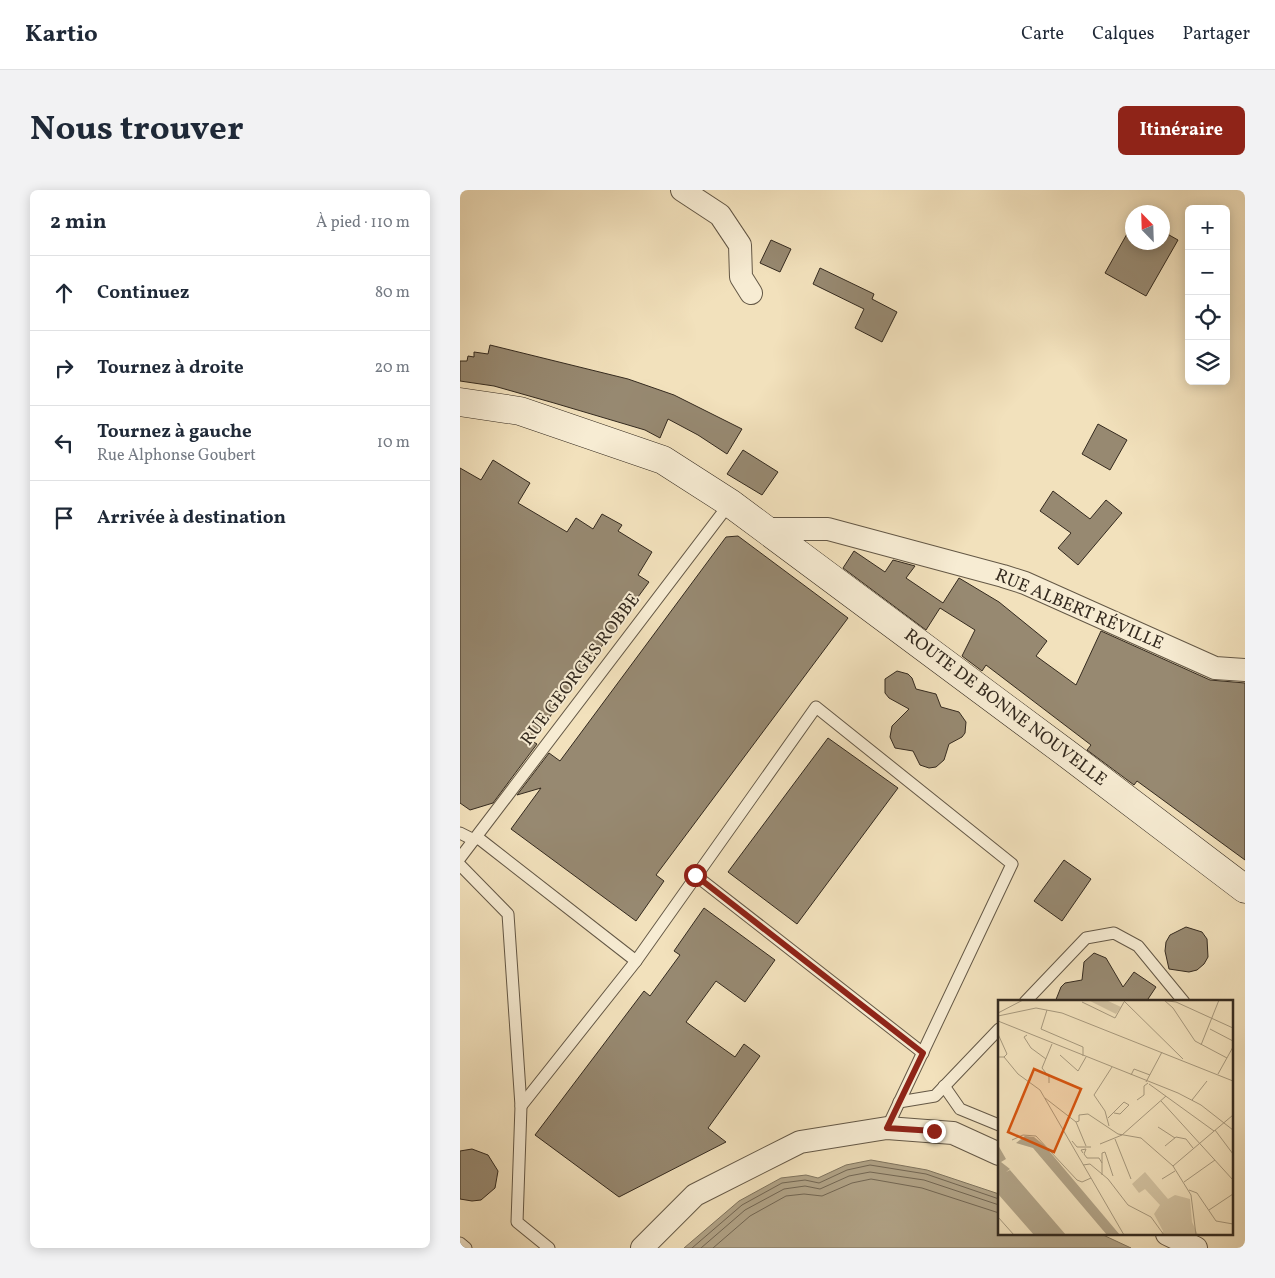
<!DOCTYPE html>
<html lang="fr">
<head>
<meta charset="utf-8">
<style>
  body { margin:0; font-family:Vollkorn,serif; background:#f2f2f3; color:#1f2937 }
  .controls { position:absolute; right:15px; top:15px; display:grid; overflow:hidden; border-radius:8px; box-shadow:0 2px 12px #0003 }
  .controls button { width:45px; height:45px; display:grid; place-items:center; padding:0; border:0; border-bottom:1px solid #e0e1e3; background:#fff; color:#1f2937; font:25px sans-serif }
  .compass { position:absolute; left:665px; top:15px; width:45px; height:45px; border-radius:50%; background:#fff; box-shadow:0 2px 12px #0003; rotate:337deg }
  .stop { position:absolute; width:15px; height:15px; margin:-11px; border:4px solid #8f2418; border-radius:50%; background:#fff }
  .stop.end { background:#8f2418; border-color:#fff; box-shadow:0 1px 5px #0008 }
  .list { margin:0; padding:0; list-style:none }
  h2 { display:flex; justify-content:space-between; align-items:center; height:65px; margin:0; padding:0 20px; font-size:21px }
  h2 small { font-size:16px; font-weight:400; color:#747a83 }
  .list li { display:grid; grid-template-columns:32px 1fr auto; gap:15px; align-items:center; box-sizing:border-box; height:75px; padding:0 20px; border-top:1px solid #e0e1e3 }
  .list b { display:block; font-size:19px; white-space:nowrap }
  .list p { margin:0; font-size:16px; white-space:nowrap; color:#747a83 }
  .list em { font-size:16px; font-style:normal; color:#747a83 }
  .icon { flex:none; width:28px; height:28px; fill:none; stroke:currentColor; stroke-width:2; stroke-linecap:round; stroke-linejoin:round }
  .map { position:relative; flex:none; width:785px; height:1058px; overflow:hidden; border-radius:8px }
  header { display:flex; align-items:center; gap:30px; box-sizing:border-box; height:70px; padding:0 25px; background:#fff; border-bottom:1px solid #e0e1e3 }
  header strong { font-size:24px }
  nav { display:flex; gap:28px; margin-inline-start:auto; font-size:18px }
  .intro { display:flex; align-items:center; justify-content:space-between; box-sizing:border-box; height:120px; padding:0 30px }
  h1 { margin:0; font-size:35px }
  .button { padding:12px 22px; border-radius:8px; background:#8f2418; color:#fff; font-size:18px; font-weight:700 }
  main { display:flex; gap:30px; padding:0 30px }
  aside { flex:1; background:#fff; border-radius:8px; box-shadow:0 2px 12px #0003 }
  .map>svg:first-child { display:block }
  .water { fill:#b1a387; stroke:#7f735d }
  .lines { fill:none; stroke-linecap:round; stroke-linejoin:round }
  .shore { stroke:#726653; stroke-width:1 }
  .building { fill:#978971; stroke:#342a1f }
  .lane-casing { stroke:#645846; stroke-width:13 }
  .street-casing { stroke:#645846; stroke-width:24 }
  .secondary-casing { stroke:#342a1f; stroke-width:29 }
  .lane { stroke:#f7ecd3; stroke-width:11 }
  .street { stroke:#f7ecd3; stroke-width:22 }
  .secondary { stroke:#f7ecd3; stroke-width:28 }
  .route { stroke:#8f2418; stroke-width:6 }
  .labels { text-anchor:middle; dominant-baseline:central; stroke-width:4; stroke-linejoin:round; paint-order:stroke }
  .street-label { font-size:18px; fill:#342a1f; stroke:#f7ecd3 }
  .inset-road { fill:none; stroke:#a6987d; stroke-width:1 }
  .view { fill:#d6540e; fill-opacity:0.15; stroke:#d6540e; stroke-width:2.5 }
  .inset-edge { fill:none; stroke:#342a1f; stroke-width:2.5 }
</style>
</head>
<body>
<header>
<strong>Kartio</strong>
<nav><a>Carte</a><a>Calques</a><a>Partager</a></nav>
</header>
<div class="intro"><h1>Nous trouver</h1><a class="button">Itinéraire</a></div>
<main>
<aside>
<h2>2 min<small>À pied · 110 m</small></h2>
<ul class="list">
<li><svg class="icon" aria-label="ahead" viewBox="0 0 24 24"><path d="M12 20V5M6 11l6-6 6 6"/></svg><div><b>Continuez</b></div><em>80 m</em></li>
<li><svg class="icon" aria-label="right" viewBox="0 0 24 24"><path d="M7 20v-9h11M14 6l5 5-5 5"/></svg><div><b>Tournez à droite</b></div><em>20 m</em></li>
<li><svg class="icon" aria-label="left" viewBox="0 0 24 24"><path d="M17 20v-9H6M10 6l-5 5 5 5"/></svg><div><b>Tournez à gauche</b><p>Rue Alphonse Goubert</p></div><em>10 m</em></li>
<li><svg class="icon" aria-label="arrive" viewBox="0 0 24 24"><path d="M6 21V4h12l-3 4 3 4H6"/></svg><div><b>Arrivée à destination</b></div></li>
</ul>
</aside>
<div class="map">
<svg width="785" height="1058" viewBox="0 0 785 1058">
  <rect width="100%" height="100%" fill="#f2e1bc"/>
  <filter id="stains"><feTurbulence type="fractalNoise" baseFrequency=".004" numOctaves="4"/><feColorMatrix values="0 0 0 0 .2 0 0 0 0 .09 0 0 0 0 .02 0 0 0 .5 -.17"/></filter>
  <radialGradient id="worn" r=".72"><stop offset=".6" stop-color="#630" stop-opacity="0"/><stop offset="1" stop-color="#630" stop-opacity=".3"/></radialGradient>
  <polygon class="water" points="411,970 467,980 539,1004 539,1044 641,1044 671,1058 224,1058 279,1011 321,988 346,985 358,988 386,975"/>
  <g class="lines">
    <g class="shore">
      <polyline points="232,1058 282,1015 322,993 345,990 359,993 387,980 410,975 466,984 539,1009"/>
      <polyline points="241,1058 285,1020 324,999 345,996 360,999 389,986 410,982 464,990 539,1015"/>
      <polyline points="253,1058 290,1026 326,1006 344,1004 362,1006 392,993 411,989 462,998 539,1023"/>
    </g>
  </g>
  <g class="building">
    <polygon points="672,35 672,52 702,52 702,41 718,50 686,106 645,83"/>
    <polygon points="311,50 331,59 320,82 300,73"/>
    <polygon points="360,78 414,104 412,109 437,122 422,152 395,138 404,119 353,94"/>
    <polygon points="30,155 168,189 214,205 282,239 267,264 238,245 208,229 200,248 185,240 94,213 34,196 0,191 0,171 7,171 8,166 14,167 14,162 28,164"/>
    <polygon points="638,234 667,250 650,280 622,264"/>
    <polygon points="283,260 318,282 302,305 267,284"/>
    <polygon points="33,270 70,293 58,313 107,342 116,328 133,339 142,324 162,335 158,341 192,362 178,385 189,392 72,551 77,554 33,613 10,620 0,613 0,278 21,290"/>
    <polygon points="593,301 630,329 646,310 662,323 618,375 598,358 611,343 580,321"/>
    <polygon points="278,346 388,428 196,685 204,691 176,731 51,639 81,598 57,605 89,563 100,571 266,347"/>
    <polygon points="394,361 425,382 433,370 455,376 446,388 483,413 499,388 539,412 587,451 576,466 616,495 641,441 750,490 785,493 785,670 677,591 674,595 627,560 631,555 526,475 522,481 502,466 515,440 480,418 466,440 383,378"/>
    <polygon points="437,481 448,484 452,488 456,499 476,504 481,517 499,522 506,532 505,543 502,547 489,554 484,570 476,577 469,578 460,575 453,561 435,558 430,547 432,536 449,519 429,508 425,503 425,489"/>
    <polygon points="368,548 438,598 337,734 268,682"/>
    <polygon points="604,670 631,689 602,731 574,711"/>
    <polygon points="244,718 315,770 285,812 256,791 226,832 275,867 284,854 300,866 248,938 266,952 159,1007 75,945 184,801 190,806 220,765 214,761"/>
    <polygon points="726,737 742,742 747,749 748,767 744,774 737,780 729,782 709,779 705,761 706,752 710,745"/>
    <polygon points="634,763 646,768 663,797 674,782 696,797 686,812 595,812 601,797 605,793 622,790 624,772"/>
    <polygon points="12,959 28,965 38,981 35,998 21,1010 12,1011 0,1009 0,961"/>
  </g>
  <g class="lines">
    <g class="lane-casing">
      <g id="lane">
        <polyline points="0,643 14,650"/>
        <polyline points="17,647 176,771"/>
        <polyline points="0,668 270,313"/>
        <polyline points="0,675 48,724 61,916 57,1032 89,1058"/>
        <polyline points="235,685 463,863"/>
        <polyline points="565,812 626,748 654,743 678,756 724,812"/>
        <polyline points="484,896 500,919 539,935"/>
        <polyline points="439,912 475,906 539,839"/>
        <polyline points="61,916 176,771 356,517 552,674 427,938"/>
        <polyline points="0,1053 6,1058"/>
      </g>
    </g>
    <g class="street-casing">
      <g id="street">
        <polyline points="222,0 260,25 280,55 281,87 291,103"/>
        <polyline points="304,339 368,339 543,386 565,393 755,478 785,480"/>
        <polyline points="707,1044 736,1058"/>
        <polyline points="182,1058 235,1005 340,952 427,938 493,943 539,964"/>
      </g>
    </g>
    <g class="secondary-casing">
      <polyline id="secondary" points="0,212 60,221 203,270 270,313 610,566 785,699"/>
    </g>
    <use href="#lane" class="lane"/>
    <use href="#street" class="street"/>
    <use href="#secondary" class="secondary"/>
  </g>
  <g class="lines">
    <polyline class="route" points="235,685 463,863 427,938 474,941"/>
  </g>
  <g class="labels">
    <g class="street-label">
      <text transform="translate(619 420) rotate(23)">RUE ALBERT RÉVILLE</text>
      <text transform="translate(121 480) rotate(-53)">RUE GEORGES ROBBE</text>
      <text transform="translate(545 518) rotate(37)">ROUTE DE BONNE NOUVELLE</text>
    </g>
  </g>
  <g transform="translate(538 810)">
    <rect width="235" height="235" fill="#f2e1bc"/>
    <path d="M90,0H108L123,7L118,14ZM147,172L170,199L177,195L192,199L194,222L200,235H163L165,231L156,214L162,205L147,189L141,193L134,184Z" fill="#d2c2a1"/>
    <path d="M27,136L36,137L46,145L122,235H109L35,148L18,143ZM0,145L8,159L3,162L12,169L8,172L12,170L68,235H36L0,194Z" fill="#b1a387"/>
    <path class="inset-road" d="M125,0L185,59M162,0L178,2L235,28M166,0L175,8L197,41L229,58M84,2L117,18L126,2M49,10L43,29L85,47V56M0,13L25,0M0,16L38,8L64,13L235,81M0,21L180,93L203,105L235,130M212,29L235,41M0,34L9,54L6,57M29,35L26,37L33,48L48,59M203,45L221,0M62,55L80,71L88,57M0,57H6L20,74L42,90L126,235M220,74L235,47M133,75L136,69L152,75M148,82L164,52M51,83V77L44,68L54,44M151,84L216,131M47,98L78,122L81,121V115L90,114L120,134L143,138L175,166L193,195L198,235M139,100L146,95V86L150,83M194,100L209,81M163,101L235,180M110,118L126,102L131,105L122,114L116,113M78,122L88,146M111,126L107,111L96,95L114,67M160,127L177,138M217,130L235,154M117,139L133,179M14,140L25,135L38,136L79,180L84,182L93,178M74,141L79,147H93M102,144L124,135L168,96M167,146L178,137L188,139L195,148M85,153L83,150L88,149L86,154L89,158H101L104,163M85,165L92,164L110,179L130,205L153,217L166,235M175,166L235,115M104,175V153L107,152L115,176M164,179L177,171M186,182L217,160M191,190L199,193L218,221L235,224M211,210L235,194M0,217L16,235"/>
    <path class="view" d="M36,69L83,89L56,152L10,132Z"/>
    <rect width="235" height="235" class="inset-edge"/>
  </g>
  <rect width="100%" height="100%" filter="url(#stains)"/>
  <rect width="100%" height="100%" fill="url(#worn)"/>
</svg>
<div class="controls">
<button>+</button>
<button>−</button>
<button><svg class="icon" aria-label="locate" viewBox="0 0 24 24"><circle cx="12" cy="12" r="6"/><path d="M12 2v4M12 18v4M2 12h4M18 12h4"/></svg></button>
<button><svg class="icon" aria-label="layers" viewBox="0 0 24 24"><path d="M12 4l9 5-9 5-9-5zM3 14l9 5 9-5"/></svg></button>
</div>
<svg class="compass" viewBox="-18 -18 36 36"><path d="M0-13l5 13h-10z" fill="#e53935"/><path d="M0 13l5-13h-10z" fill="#747a83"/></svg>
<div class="stop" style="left:235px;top:685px"></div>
<div class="stop end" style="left:474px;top:941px"></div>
</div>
</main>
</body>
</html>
